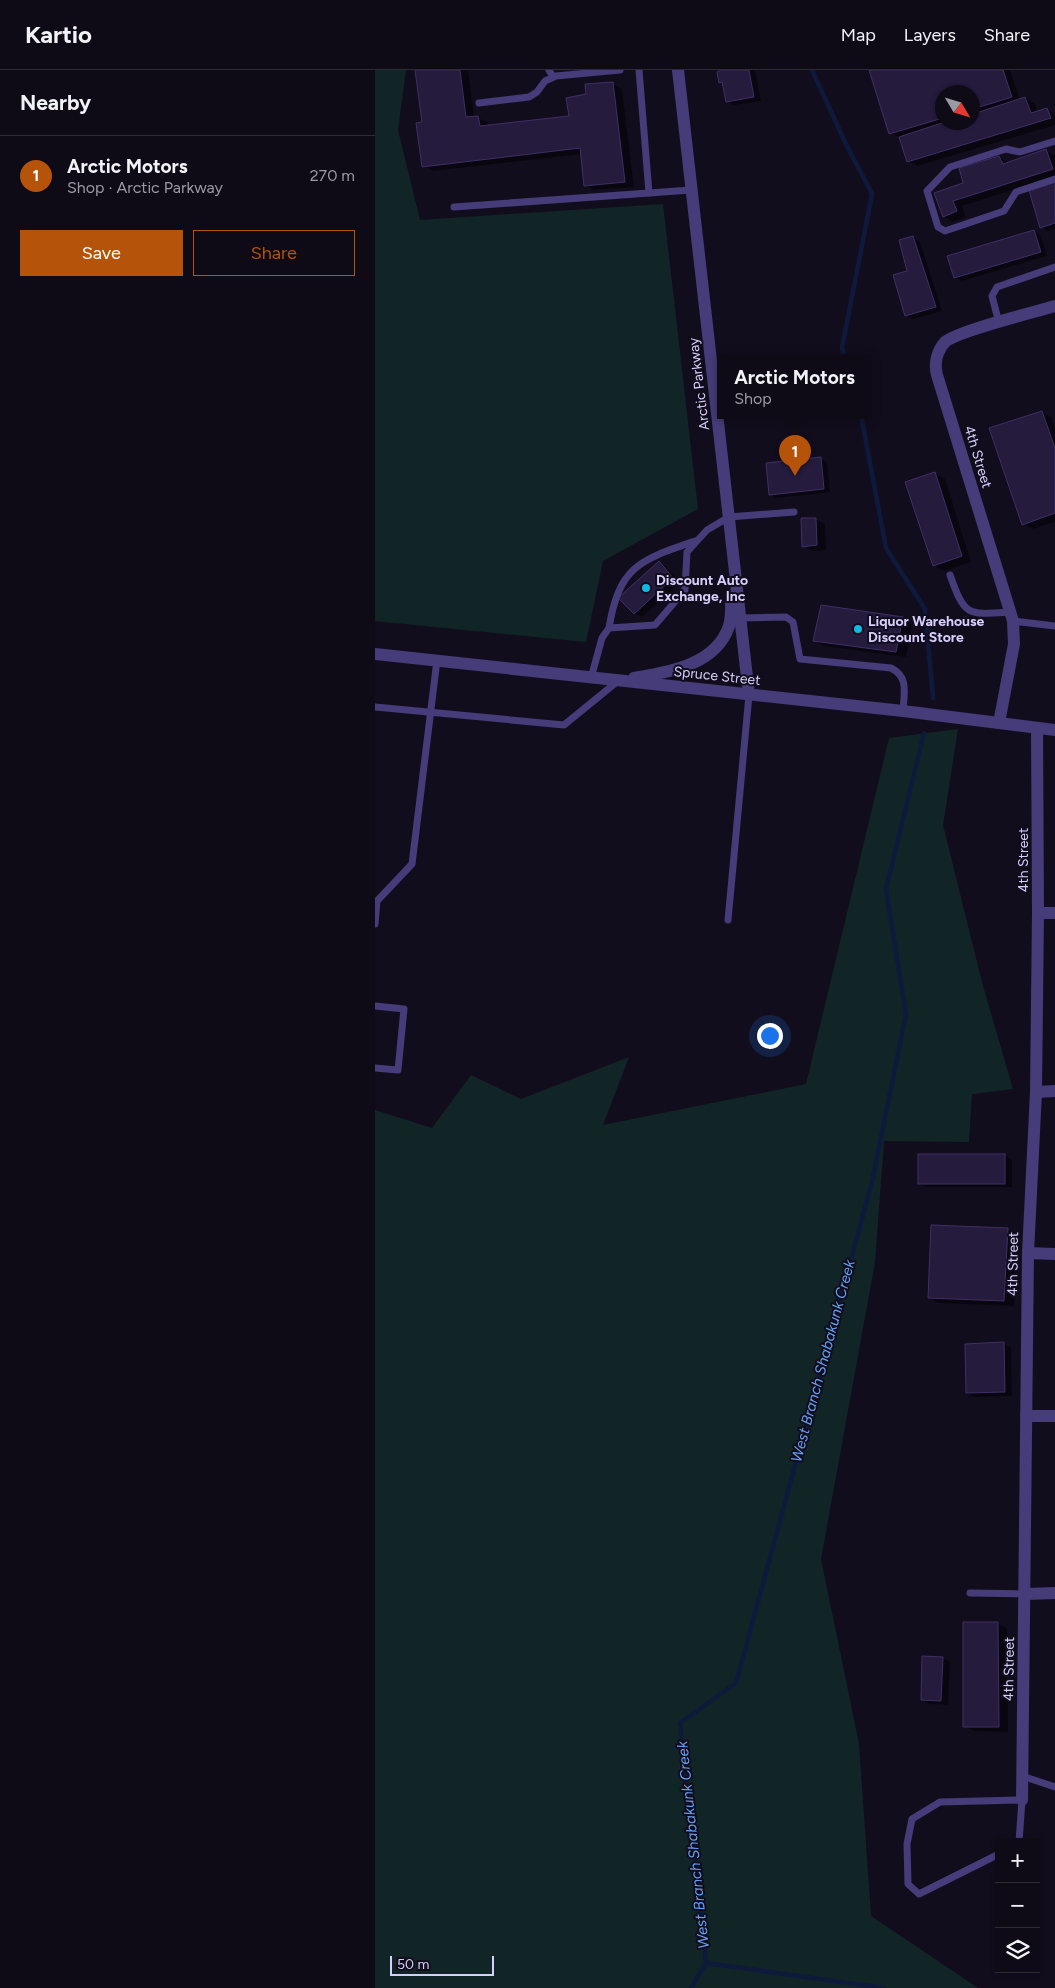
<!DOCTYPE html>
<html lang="en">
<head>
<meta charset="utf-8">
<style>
  body { margin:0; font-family:Figtree,sans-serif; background:#17131f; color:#f1f3f6 }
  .controls { position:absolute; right:15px; bottom:15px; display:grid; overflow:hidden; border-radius:0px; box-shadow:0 1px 4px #0004 }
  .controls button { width:45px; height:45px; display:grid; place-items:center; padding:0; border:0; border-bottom:1px solid #2e2b35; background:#0e0a16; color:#f1f3f6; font:25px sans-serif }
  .compass { position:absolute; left:560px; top:15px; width:45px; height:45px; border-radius:50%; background:#0e0a16; box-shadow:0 1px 4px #0004; rotate:128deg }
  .scale { position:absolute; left:15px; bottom:12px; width:104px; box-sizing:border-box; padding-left:5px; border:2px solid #d8cefb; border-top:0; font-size:14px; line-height:18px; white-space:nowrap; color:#d8cefb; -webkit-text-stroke:4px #120d1d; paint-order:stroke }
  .you { position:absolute; left:394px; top:965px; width:18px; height:18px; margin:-12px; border:4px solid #fff; border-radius:50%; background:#1a73e8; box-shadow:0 0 0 8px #1a73e833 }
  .badge { display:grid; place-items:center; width:32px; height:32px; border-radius:50%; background:#b45309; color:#fff; font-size:16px; font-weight:700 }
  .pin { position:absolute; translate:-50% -41px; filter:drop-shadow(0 1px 2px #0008) }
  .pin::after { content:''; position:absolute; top:26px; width:18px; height:15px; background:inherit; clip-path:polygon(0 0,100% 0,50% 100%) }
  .popup { position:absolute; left:342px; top:284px; width:155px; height:65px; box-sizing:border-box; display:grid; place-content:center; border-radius:0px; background:#0e0a16; filter:drop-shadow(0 1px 4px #0005); font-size:16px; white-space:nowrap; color:#9b9aa1 }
  .popup b { font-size:19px; color:#f1f3f6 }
  .popup::after { content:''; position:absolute; left:50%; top:100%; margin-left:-10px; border:10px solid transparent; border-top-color:#0e0a16 }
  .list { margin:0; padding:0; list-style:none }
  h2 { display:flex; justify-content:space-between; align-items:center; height:65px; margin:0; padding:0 20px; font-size:21px }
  h2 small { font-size:16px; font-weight:400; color:#9b9aa1 }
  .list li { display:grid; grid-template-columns:32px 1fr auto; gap:15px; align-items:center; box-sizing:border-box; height:80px; padding:0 20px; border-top:1px solid #2e2b35 }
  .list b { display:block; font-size:19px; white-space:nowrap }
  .list p { margin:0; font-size:16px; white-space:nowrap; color:#9b9aa1 }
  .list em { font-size:16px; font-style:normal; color:#9b9aa1 }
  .actions { display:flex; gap:10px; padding:15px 20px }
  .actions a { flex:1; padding:11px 0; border:1px solid #b45309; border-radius:0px; text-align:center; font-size:18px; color:#b45309 }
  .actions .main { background:#b45309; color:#fff }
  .icon { flex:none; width:28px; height:28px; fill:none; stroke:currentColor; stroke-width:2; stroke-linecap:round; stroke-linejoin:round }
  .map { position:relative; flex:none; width:680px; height:1918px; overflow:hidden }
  header { display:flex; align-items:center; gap:30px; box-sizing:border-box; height:70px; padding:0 25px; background:#0e0a16; border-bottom:1px solid #2e2b35 }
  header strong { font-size:24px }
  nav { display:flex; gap:28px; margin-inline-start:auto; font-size:18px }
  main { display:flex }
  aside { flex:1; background:#0e0a16 }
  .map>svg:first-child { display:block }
  .green { fill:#112527 }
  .shadow { fill:#0007; fill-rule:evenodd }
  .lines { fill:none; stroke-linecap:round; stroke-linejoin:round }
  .stream { stroke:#0e1a3b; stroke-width:4.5 }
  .building { fill:#251b3d; stroke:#402f67 }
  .service { stroke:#453c79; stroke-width:7 }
  .minor { stroke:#453c79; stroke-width:12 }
  .tertiary { stroke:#453c79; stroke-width:12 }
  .poi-dot { fill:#12b8e3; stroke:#120d1d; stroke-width:2 }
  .labels { text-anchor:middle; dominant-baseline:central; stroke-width:4; stroke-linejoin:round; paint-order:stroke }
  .street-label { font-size:14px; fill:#d8cefb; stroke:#120d1d }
  .poi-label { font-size:14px; font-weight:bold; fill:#d8cefb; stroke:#120d1d; text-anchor:start }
  .water-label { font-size:15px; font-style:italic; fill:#64a1f3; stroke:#120d1d }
</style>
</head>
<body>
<header>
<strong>Kartio</strong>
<nav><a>Map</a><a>Layers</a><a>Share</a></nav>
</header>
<main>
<aside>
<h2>Nearby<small></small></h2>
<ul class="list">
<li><span class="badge">1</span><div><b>Arctic Motors</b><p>Shop · Arctic Parkway</p></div><em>270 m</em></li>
</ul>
<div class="actions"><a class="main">Save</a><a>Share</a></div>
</aside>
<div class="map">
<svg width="680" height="1918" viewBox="0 0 680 1918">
  <rect width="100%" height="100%" fill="#120d1d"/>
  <g class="green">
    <polygon points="0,0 31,0 23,60 45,150 288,134 323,439 228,491 211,572 0,551"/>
    <polygon points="583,659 568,755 608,916 638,1019 597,1024 594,1072 509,1071 500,1192 446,1489 484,1674 496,1846 603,1918 0,1918 0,1040 57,1058 96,1005 146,1029 254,987 228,1055 431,1014 514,668"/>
  </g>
  <g class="shadow">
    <polygon points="41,0 93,0 99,47 113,52 113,57 195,47 212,25 237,13 247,19 259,117 219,120 210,115 207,84 58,101 48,96 48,53"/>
    <polygon points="347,0 380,0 386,31 359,35 352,31 349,15 345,12"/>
    <path d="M495,0H635L645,30L650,28L660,34L663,43L672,39L680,44V55L542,96L533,91L526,68L515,63ZM568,22H598V52H568Z"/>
    <polygon points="671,81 680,86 680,106 587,136 591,147 578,152 569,146 560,123 590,114 624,87 634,93"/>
    <polygon points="680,112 680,159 673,161 666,157"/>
    <polygon points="658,161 666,166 672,186 587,211 580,207"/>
    <polygon points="538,168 545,172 567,241 538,249 531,245"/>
    <polygon points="667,342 677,348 680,358 680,452 657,459 648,454"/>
    <polygon points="445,388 452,392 455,422 402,428 395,424"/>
    <polygon points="560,403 570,409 596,492 569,501 559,496 532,413"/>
    <polygon points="440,449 450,454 451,480 438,481 428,476"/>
    <polygon points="284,493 291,497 305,513 267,547 260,543"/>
    <polygon points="527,548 537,554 531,587 449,576 440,570"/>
    <polygon points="629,1085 637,1090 637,1117 551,1117 544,1113"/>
    <polygon points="632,1159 642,1165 639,1236 563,1233 554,1227"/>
    <polygon points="629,1274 636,1278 637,1326 599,1327 592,1323"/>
    <polygon points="623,1553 632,1559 633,1662 599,1661 590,1656"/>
    <polygon points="568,1588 575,1592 573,1635 554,1634 547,1630"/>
  </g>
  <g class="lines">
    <g class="stream">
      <polyline points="437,0 470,72 497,124 467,278 470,287"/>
      <polyline points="486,345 511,478 550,539 558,628"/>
      <polyline points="331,1893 305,1653 361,1613 497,1112 531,944 511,819 549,663"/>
      <polyline points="331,1893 509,1918"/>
      <polyline points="316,1918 331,1893"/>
    </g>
  </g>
  <g class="building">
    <polygon points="40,0 85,0 91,47 103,46 105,56 194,46 191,28 211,24 210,14 238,12 250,112 209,116 205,78 47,97 41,53 47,52"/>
    <polygon points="346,0 374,0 379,27 351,32 347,12 344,13 342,2"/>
    <polygon points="494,0 628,0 637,27 598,39 598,22 568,22 568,48 514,64"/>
    <polygon points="650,27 656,43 672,38 676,48 532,92 524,67 570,52 598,52 598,44"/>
    <polygon points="671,79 678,99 578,131 582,141 568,147 559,123 588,113 584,98 624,86 628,94"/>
    <polygon points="680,111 680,153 665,158 654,120"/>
    <polygon points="659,160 666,182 579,208 572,186"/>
    <polygon points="538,166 561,237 530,246 518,205 532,201 524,170"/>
    <polygon points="667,341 680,378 680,443 647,455 614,358"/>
    <polygon points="446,387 449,419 394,425 391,393"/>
    <polygon points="560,402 587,486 558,496 530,412"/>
    <polygon points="426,448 441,448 442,475 427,477"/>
    <polygon points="284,491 298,508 259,544 243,528"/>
    <polygon points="446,535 528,547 521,582 438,571"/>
    <rect x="543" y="1084" width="87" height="30"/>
    <polygon points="556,1155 633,1158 629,1231 553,1228"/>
    <polygon points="629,1272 630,1322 591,1323 590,1274"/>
    <polygon points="588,1552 623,1552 624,1657 588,1657"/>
    <polygon points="547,1586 568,1587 566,1631 546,1630"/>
  </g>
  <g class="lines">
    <g class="service">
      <polyline points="174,0 178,7"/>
      <polyline points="264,0 274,123"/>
      <polyline points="104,33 154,27 162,22 170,11 181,6 245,0"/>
      <polyline points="680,71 645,82 631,79 575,97 552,121 563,157 570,161 629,141 641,122 680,109"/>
      <polyline points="79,137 316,120"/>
      <polyline points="624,253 617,226 622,217 680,197"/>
      <path d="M575,505C590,547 592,545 636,542"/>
      <path d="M365,548L411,547L418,552L425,589L516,598C534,607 529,623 528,641"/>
      <polyline points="638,551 680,556"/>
      <path d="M234,558C244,496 265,490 320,471"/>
      <polyline points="216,608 227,568 234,558 280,555 310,520 312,482 332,460 354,447 419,442"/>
      <polyline points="0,637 189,655 243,611"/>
      <polyline points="353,850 374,625"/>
      <polyline points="0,854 2,831 37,794 62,590"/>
      <polyline points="0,936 29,939 23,1000 0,998"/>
      <polyline points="595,1523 650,1524"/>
      <polyline points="647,1706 680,1717"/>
      <polyline points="624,1784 544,1824 533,1814 532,1774 537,1749 565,1732 647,1730 644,1772"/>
    </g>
    <g class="minor">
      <path d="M624,653L639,574L638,551L562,305C559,293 562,281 570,272C582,261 660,242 680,236"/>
      <polyline points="663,843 680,843"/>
      <polyline points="661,1022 680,1021"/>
      <polyline points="653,1183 680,1184"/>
      <polyline points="651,1346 680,1346"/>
      <polyline points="651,1524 680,1523"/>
      <polyline points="647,1730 653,1183 661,1022 663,843 662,658"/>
    </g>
    <g class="tertiary">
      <polyline points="303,0 374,625"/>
      <polyline points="0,584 528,641 680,660"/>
      <path d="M259,608C294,602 341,595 354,556C357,546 356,535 356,525"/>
    </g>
  </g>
  <g class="poi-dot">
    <circle cx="271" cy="518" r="5"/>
    <circle cx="483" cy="559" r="5"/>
  </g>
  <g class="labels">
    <g class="street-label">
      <text transform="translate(324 314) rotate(-97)">Arctic Parkway</text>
      <text transform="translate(603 387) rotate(73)">4th Street</text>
      <text transform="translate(342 606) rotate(6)">Spruce Street</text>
      <text transform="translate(648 790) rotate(-90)">4th Street</text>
      <text transform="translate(638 1194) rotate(-89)">4th Street</text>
      <text transform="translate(634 1599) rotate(-89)">4th Street</text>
    </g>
    <g class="poi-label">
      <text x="281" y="510">Discount Auto<tspan x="281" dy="16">Exchange, Inc</tspan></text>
      <text x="493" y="551">Liquor Warehouse<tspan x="493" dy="16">Discount Store</tspan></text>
    </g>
    <g class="water-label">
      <text transform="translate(448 1291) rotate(-75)">West Branch Shabakunk Creek</text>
      <text transform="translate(318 1775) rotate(-96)">West Branch Shabakunk Creek</text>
    </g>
  </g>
</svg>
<div class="controls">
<button>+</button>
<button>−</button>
<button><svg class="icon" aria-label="layers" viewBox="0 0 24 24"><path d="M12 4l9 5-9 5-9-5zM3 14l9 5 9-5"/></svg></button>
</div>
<svg class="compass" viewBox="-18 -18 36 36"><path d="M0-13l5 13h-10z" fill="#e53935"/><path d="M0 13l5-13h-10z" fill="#9b9aa1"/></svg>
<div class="scale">50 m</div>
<div class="you"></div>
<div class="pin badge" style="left:420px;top:406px">1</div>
<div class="popup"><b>Arctic Motors</b>Shop</div>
</div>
</main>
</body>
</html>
